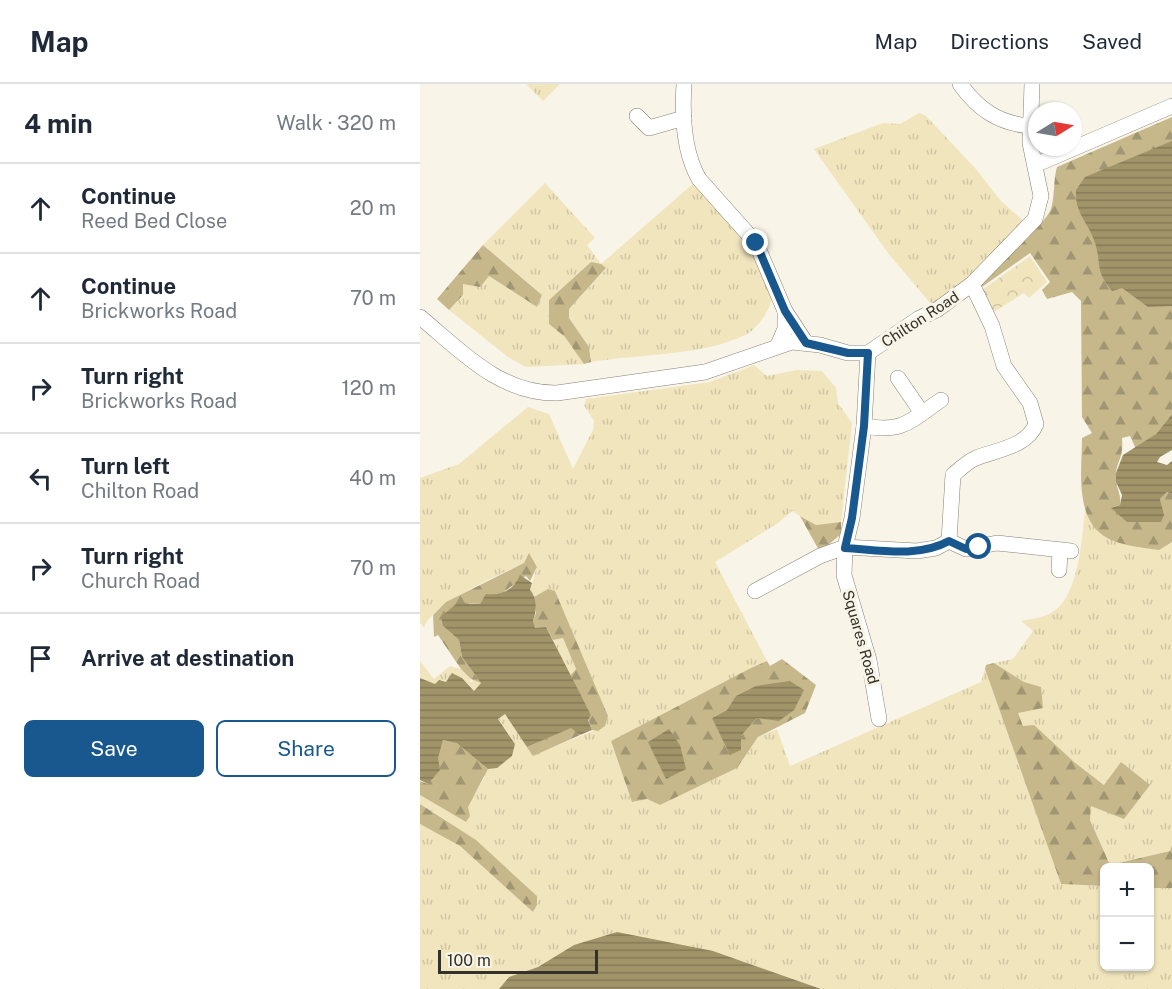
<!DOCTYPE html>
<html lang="en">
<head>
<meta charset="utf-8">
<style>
  body { margin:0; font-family:"Public Sans",sans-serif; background:#f6f6f7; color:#1f2937 }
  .controls { position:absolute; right:18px; bottom:18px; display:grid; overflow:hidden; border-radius:9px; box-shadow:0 2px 4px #0004 }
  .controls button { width:54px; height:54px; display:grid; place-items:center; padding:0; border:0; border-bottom:2px solid #e0e1e3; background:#fff; color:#1f2937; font:30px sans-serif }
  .compass { position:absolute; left:608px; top:18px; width:54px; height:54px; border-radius:50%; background:#fff; box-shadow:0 2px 4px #0004; rotate:79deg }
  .scale { position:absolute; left:18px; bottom:15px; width:160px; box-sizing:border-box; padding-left:6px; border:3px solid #32312c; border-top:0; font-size:16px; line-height:21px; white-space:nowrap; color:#32312c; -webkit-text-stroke:4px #f8f4e7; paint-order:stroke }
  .stop { position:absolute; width:18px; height:18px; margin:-14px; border:4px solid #19588e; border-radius:50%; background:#fff }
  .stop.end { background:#19588e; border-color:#fff; box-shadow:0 2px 6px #0008 }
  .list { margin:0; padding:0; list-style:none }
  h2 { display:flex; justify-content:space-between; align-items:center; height:78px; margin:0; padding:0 24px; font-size:26px }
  h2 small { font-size:20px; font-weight:400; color:#747a83 }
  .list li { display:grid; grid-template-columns:39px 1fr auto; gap:18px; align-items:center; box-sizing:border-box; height:90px; padding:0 24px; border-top:2px solid #e0e1e3 }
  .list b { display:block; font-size:22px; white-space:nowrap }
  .list p { margin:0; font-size:20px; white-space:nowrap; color:#747a83 }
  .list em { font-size:20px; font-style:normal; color:#747a83 }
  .actions { display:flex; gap:12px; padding:18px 24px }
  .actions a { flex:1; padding:14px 0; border:2px solid #19588e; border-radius:9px; text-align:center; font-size:21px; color:#19588e }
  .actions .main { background:#19588e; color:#fff }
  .icon { flex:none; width:33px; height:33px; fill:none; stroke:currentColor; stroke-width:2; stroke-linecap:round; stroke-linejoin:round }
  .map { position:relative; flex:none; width:752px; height:905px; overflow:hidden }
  header { display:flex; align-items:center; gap:36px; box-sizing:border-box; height:84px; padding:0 30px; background:#fff; border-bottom:2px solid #e0e1e3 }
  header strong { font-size:28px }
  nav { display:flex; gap:33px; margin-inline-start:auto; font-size:21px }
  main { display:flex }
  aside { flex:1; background:#fff }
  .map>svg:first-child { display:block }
  .grass { fill:url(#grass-tufts) }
  .forest { fill:url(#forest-firs); fill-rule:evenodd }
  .park { fill:url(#park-crowns) }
  .water { fill:url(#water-rules) }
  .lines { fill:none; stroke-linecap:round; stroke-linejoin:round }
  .minor-casing { stroke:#868276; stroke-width:16 }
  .minor { stroke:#fff; stroke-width:15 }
  .route { stroke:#19588e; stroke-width:8 }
  .labels { text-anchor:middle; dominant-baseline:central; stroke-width:6; stroke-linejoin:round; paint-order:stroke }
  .street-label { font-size:15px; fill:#32312c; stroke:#f8f4e7 }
</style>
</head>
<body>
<header>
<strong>Map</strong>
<nav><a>Map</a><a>Directions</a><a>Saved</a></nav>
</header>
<main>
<aside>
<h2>4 min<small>Walk · 320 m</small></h2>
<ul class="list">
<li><svg class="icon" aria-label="ahead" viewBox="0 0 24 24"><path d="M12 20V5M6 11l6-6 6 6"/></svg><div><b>Continue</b><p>Reed Bed Close</p></div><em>20 m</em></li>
<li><svg class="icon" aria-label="ahead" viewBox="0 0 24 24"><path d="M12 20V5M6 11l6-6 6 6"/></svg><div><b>Continue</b><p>Brickworks Road</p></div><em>70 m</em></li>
<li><svg class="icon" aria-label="right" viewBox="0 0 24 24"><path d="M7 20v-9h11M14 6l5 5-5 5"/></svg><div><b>Turn right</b><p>Brickworks Road</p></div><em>120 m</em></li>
<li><svg class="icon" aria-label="left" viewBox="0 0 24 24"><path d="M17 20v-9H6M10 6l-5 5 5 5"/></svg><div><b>Turn left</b><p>Chilton Road</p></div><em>40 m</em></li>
<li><svg class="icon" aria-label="right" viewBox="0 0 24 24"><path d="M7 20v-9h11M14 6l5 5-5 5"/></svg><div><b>Turn right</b><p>Church Road</p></div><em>70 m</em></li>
<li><svg class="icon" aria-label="arrive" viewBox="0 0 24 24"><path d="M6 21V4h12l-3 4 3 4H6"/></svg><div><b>Arrive at destination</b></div></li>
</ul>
<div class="actions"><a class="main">Save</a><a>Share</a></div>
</aside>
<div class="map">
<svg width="752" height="905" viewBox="0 0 752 905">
  <defs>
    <pattern id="grass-tufts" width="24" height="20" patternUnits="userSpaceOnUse" patternTransform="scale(1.5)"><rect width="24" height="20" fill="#f1e5be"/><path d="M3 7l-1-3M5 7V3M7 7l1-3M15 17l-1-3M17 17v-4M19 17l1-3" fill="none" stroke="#cfc5a3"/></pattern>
    <pattern id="forest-firs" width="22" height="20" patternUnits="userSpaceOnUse" patternTransform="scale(1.5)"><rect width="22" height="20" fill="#c6b88b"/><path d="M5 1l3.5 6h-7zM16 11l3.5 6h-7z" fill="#a19672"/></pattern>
    <pattern id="park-crowns" width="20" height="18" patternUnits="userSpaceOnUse" patternTransform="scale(1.5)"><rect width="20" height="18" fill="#f1e5be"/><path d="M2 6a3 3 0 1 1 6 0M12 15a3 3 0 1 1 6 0" fill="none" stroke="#cfc5a3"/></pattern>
    <pattern id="water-rules" width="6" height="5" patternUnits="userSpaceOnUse" patternTransform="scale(1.5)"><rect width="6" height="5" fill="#a29469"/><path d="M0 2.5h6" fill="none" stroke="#857957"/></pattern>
  </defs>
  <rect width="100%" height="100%" fill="#f8f4e7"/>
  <g class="grass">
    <polygon points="106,0 140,0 123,17"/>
    <polygon points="499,29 505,31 555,84 581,117 606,139 589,152 535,206 511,220 468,169 394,65 463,39 480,40"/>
    <path d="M275,98L332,163L352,212C351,226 336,247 323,252C279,272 218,270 171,278L169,263L149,234V225L186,185L171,178L129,216V240L145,253L164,280L106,283L88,273L29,226L43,211V199L69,192L117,223L122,211L63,161L125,99L175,154L167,161L181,180Z"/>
    <path d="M334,281L347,292L377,286L402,287L416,304L418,319L432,339L421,438L396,441L372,427L358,439L295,478L347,577L191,657L212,718L227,715L240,721L317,684L338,653L357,645L370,682L561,598L565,585L641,800L684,802V882H730V804H752V905H401L293,867L154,861L118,883L89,893L79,905H0V740L40,762L113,828L117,821V812C80,778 44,746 0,720V711L46,738L47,723L65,693L63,689L68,685L77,683L95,660L78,634L86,630L113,671L178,645L128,505L114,513L110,506L117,483L109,470L104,479C81,490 10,520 4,544L0,538V394L39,380L108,323L129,330L153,385L173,346L174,337L164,321L166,315L290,298Z"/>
    <path d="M665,426L680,449L752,458V761L750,767L690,781L670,736L671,722L685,701L603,642L597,629L604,598L574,579L593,575L613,547L601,537C610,535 621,534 629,530C659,517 662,454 665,426Z"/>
    <polygon points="143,554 156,586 150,592 133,556"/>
    <polygon points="0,577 14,595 30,582 41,585 51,595 50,598 52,598 54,594 61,599 54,607 42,594 26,598 19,596 15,600 0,594"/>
  </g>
  <g class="forest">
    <path d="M752,33V330L736,350L716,365L710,352L702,354C704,375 696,377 696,392C695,403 702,410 700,421L691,424L742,426L740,415L747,408L752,410V458L739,466C721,463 695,462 680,449C655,428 662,383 662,354L672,349L662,333L661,217L652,208L627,215L622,206L630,198L610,169L559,205L518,225L511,220C535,206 622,149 631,125C635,112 633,97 637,83Z"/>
    <polygon points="63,161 122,211 117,223 69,192 60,203 43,200 43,211 29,226 17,215"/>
    <polygon points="171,178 181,180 186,184 149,225 149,234 169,263 171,278 164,280 145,253 129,240 129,216"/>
    <polygon points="380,432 396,441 421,438 421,450 400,468"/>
    <polygon points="109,469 117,483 110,497 106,492 78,512 66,511 60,520 49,519 23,542 39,556 42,573 61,599 51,595 41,585 18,551 14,553 13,531 26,518 104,479"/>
    <polygon points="128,505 135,507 188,632 185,642 178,647 172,646 168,635 171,631 150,592 156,585 143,554 133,556 126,543 115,545 113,536 116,529 114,513"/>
    <path d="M362,575L396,601L385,629L338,653L317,684L240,721L227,715L212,718L191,657L329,585L347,577L350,582ZM307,626L337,634L321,652L292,634Z"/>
    <polygon points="574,579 604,598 621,603 623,624 598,629 603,642 614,641 654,678 684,701 701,678 730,701 704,735 671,722 670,736 690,781 750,767 752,761 752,804 730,804 730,784 684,784 684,802 641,800 565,585 566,581"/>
    <polygon points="152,643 160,651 113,672 107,663"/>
    <polygon points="23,656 37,658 68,685 48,723 50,732 46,738 0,711 0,697 8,700"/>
    <polygon points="0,720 56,756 117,812 117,821 113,828 40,762 0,740"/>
  </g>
  <polygon class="park" points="610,172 627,198 609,214 604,209 572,229 562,206"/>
  <g class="water">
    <path d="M752,57V222L728,223L702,204L692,207C674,185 682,181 675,159C669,139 654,129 656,106L665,93Z"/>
    <polygon points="752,330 752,366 740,373 737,378 747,381 752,377 752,410 747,408 740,415 744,431 741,438 707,438 691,424 700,421 702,411 696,398 696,389 703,371 736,350"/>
    <path d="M100,491L112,499L110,506C117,513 117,528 113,536L115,544L126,543L171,631L168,636L172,646L160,651L151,644L107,663L85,630L78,635L95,660L92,672L77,684L68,685L37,659L23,656L18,674L20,686L8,700L0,696V594L15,600L19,596L26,598L32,589L42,594L54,607L61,599L42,573L39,556L23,542L21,533L37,519L60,520L66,510C83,512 94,505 100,491Z"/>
    <polygon points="370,597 384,606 374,626 359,637 337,634 321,652 321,666 310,671 292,634 307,626 316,612 336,602"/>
    <polygon points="249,645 260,661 266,685 246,695 228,658"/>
    <polygon points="197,848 293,867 401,905 79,905 89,893 118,883 154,861"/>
  </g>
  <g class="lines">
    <g class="minor-casing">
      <g id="minor">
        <path d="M264,0C262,31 263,67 279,95L336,159L365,227"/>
        <path d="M540,0C558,25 578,39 609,42"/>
        <polyline points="217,32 229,44 264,34"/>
        <polyline points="615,81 752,22"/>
        <path d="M0,233C41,267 80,310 137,309L285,288L372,258L400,261L428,269H448L498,235L518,225L552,200L615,135L621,112L610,59L612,0"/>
        <polyline points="358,261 365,245 365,227 386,259"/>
        <polyline points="448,269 444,342 432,434 425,463 424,491 449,576 459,635"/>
        <polyline points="478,294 502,329"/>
        <path d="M444,342C483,349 490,337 521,316"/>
        <path d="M529,457L533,391C540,385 547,378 556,374C576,366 607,363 616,340L610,319L584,282L572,242L552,200"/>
        <polyline points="529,457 546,465 577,459 651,467"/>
        <polyline points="639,486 640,467"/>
        <polyline points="335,507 400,472 425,463 497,467 516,464 529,457"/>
      </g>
    </g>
    <use href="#minor" class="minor"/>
  </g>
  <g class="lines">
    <path class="route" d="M336,159L365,227L386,259L428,269H448L444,342L432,434L425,464C459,466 498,474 529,457L546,465L559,463"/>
  </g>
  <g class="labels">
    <g class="street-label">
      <text transform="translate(500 235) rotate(-33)">Chilton Road</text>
      <text transform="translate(441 553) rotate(74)">Squares Road</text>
    </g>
  </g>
</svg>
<div class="controls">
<button>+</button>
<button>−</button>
</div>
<svg class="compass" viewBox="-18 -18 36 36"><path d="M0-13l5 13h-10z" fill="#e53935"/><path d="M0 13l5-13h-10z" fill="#747a83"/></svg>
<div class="scale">100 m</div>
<div class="stop" style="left:559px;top:463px"></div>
<div class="stop end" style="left:336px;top:159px"></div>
</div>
</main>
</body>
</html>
